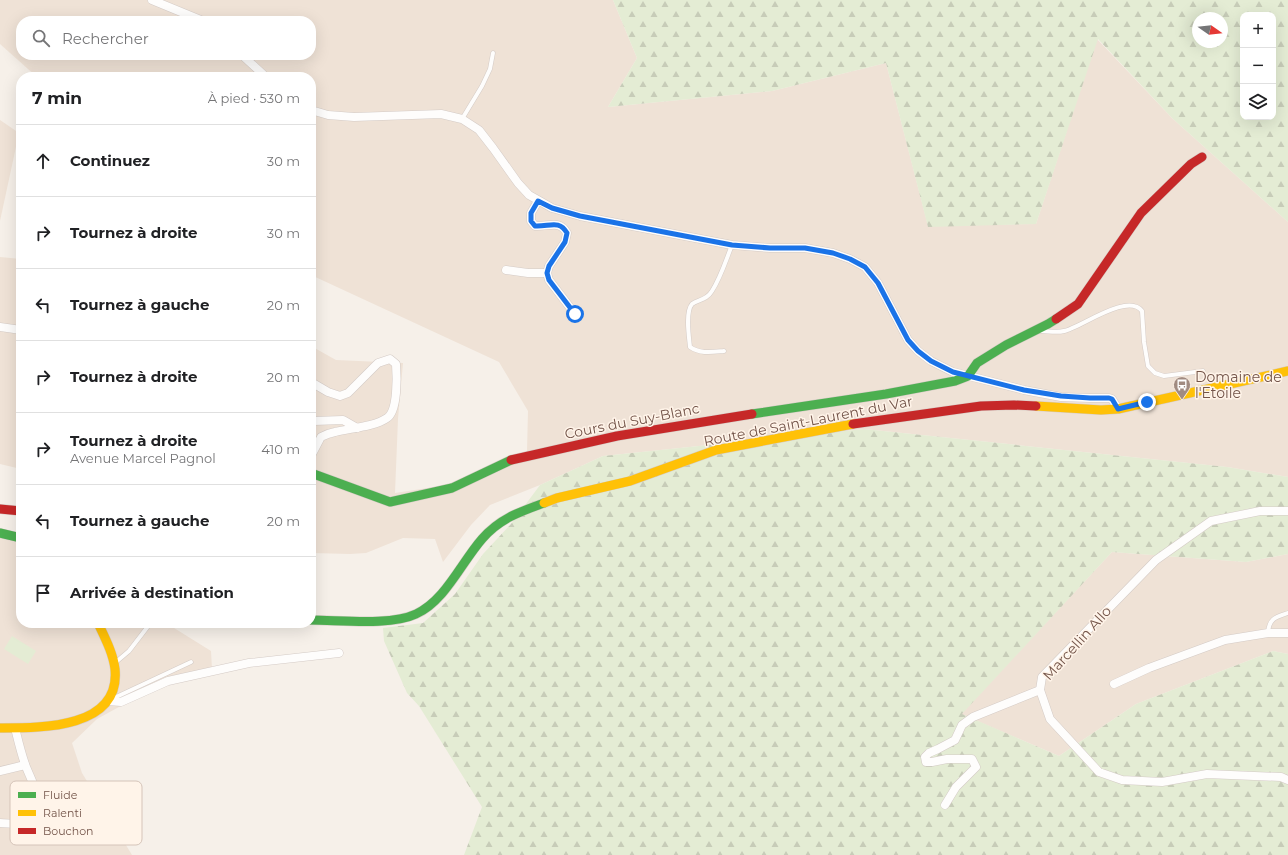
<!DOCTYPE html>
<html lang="fr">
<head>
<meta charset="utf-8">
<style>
  body { margin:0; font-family:Montserrat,sans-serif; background:#f2f2f2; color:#202124 }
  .controls { position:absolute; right:12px; top:12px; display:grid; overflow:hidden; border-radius:8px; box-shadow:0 4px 16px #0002 }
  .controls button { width:36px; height:36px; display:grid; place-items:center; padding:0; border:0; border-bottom:1px solid #e0e0e0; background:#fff; color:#202124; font:20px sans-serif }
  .compass { position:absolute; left:1192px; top:12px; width:36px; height:36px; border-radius:50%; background:#fff; box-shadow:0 4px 16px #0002; rotate:104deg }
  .stop { position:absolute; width:12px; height:12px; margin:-9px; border:3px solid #1a73e8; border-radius:50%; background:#fff }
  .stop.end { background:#1a73e8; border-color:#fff; box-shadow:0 1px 4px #0008 }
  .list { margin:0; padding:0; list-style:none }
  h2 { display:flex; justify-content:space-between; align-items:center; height:52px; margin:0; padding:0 16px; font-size:17px }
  h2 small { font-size:13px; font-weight:400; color:#757577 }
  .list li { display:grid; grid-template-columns:26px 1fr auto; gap:12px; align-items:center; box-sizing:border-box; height:72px; padding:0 16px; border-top:1px solid #e0e0e0 }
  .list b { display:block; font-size:15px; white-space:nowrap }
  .list p { margin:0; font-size:13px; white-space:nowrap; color:#757577 }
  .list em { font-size:13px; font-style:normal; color:#757577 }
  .icon { flex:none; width:22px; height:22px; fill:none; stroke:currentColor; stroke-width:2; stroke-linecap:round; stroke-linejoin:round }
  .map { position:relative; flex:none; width:1288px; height:855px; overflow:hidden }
  .search { position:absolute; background:#fff; box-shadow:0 4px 16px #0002; left:16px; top:16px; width:300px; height:44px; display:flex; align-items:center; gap:10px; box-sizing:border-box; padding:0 14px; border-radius:16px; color:#757577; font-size:15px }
  .panel { position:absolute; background:#fff; box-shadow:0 4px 16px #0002; left:16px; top:72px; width:300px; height:556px; border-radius:16px }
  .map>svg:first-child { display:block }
  .residential { fill:#efe2d6; fill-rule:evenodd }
  .grass { fill:#e4ecd4 }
  .forest { fill:url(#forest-firs); fill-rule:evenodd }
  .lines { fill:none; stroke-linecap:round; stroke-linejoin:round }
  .lane-casing { stroke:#d4cbc6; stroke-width:5 }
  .street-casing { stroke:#d4cbc6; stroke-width:9 }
  .fast-casing { stroke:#d5cbc6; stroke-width:10 }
  .slow-casing { stroke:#d5cbc6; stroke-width:10 }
  .jam-casing { stroke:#d5cbc6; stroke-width:10 }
  .lane { stroke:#fefdfc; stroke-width:4 }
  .street { stroke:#fefdfc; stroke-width:8 }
  .fast { stroke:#4caf50; stroke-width:9 }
  .slow { stroke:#ffc107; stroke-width:9 }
  .jam { stroke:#c62828; stroke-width:9 }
  .route { stroke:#1a73e8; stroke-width:5 }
  .labels { text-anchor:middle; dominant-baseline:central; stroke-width:3; stroke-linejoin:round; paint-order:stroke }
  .poi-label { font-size:14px; fill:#735449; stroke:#fff4e9; text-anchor:start }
  .street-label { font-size:14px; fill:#735449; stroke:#fff4e9 }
  .key { fill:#fff4e9; stroke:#d5c4b9; stroke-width:1 }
  .key-label { font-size:11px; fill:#735449 }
</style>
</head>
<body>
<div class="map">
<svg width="1288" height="855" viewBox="0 0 1288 855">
  <defs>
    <pattern id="forest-firs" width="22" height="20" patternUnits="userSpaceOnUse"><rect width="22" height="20" fill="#e4ecd4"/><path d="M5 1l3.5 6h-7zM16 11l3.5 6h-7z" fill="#c7ccb8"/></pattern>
  </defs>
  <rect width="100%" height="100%" fill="#f6f0e9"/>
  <g class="residential">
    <path d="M0,0H613L637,58L608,107L772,91L886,63L928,226L1036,224L1097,39L1172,118L1288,222V477L1227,467L864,429L603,456L540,485L490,505L471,525L443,562L435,539L403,538L366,553L350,554L311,553V346L336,360L403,363L398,419L395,493L447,485L527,451L528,411L499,362L311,275V77H37L0,44ZM21,21H311V55H21Z"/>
    <polygon points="0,120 19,133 0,221"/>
    <polygon points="0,257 21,259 21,469 0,464"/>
    <polygon points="0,538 21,543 21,623 166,623 211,651 212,669 148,691 97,719 72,743 82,773 132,855 0,855"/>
    <polygon points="1112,552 1246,562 1288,554 1288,654 1273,651 1136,704 1059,756 961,714"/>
  </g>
  <polygon class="grass" points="12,636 36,651 28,664 4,649"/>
  <g class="forest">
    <path d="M613,0H1288V222L1172,118L1098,39L1036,224L928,227L886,63L772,91L608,107L637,58ZM1243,15H1273V117H1243ZM1198,18H1222V42H1198Z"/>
    <polygon points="864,429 1227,467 1288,477 1288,554 1246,562 1112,552 962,714 1059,756 1136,704 1273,651 1288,654 1288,855 464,855 482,807 419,706 407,693 384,641 383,628 423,623 455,594 483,554 511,524 540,485 603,456"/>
  </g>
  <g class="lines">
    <g class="lane-casing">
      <g id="lane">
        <polyline points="462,119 482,86 490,69 493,53"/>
        <path d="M1041,331C1048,331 1057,333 1064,331C1080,328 1128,292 1142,311L1144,342L1148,366L1155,373L1164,376L1203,371"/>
        <path d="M724,351C712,352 700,354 690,347C689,337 685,312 692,304C698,299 706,301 712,291C721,277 726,260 732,245"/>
        <path d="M1268,633C1269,618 1276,617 1288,613"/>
        <polyline points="116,662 129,651 149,625"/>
        <polyline points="114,698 191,662"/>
      </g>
    </g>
    <g class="street-casing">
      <g id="street">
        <polyline points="152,0 203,21"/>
        <polyline points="242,55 266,77"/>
        <polyline points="311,110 328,115 354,117 441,114 462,119 479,130 493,148 518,183 529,195 552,208 580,216 732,245 770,248 805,248 833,253 850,259 865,267 878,283 908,340 918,351 931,361 953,372 1024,390 1061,397 1090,398 1109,398 1112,399 1118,409"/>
        <path d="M538,201L531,213V221L535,226C549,227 559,219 567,233L565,242L549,266L547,273L549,280L575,314"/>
        <polyline points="506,270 528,273 547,273"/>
        <polyline points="0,327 21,330"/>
        <path d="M311,382L328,392L340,396L348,393L378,363L390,359L396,364C397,376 398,411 387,418C374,427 351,428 335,432C330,433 325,435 321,437L311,456"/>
        <polyline points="311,419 314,421 343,420 357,428"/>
        <polyline points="1288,511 1260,511 1211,521 1156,560 1042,677 1040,690 1050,719 1099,772 1122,780 1162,782 1207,774 1281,777 1288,780"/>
        <polyline points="1114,684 1149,668 1225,640 1268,633 1288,633"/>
        <polyline points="108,701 121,702 168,681 249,663 339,653"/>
        <polyline points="0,771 25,765"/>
        <polyline points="945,805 956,787 976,767 972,759 947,759 932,762 926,762 925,757 929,753 938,749 955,740 962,725 973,717 1040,690"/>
        <path d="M39,813C50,818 80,830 91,825C95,823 99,820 102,818"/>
        <path d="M0,823C10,823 26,827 34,820C48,807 30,779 25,764C21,753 18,740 15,728"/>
      </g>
    </g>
    <g class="fast-casing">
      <g id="fast">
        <polyline points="752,414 886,394 955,381 968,376 977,363 1006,345 1048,324 1056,319"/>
        <polyline points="311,473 390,502 452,488 511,460"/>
        <polyline points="0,533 21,538"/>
        <path d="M311,620C340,620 391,626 416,614C445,601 461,563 482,539C499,519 519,512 544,503"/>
      </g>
    </g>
    <g class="slow-casing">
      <g id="slow">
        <polyline points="1036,406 1101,410 1118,409 1288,371"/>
        <polyline points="544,503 557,498 630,481 716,450 853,424"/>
        <path d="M0,728C40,728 121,729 115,669C113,653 105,638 98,623"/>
      </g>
    </g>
    <g class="jam-casing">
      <g id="jam">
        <polyline points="1056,319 1078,304 1141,213 1191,164 1202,157"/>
        <polyline points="853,424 981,406 1014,405 1036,406"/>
        <polyline points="511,460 617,436 752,414"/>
        <polyline points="0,509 21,511"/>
      </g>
    </g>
    <use href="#lane" class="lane"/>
    <use href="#street" class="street"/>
    <use href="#fast" class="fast"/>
    <use href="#slow" class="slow"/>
    <use href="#jam" class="jam"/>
  </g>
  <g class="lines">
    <path class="route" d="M575,314L549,280L547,273L549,266L565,242L567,233C559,219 549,227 535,226L531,221V213L538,201L552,208L580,216L732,245L770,248H805L833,253L850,259L865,267L878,283L908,340L918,351L931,361L953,372L1024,390L1061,396L1090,398H1109L1112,399L1118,409L1147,402"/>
  </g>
  <defs>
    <g id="bus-pin" transform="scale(0.9)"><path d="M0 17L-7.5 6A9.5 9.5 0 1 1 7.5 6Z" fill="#a18b81" stroke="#fff4e9"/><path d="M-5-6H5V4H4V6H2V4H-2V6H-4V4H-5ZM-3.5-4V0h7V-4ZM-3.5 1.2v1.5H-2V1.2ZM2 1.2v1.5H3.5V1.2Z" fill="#fff"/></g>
  </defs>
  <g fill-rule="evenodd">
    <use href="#bus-pin" x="1182" y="385"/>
  </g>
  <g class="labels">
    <g class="poi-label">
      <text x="1195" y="377">Domaine de<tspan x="1195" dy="16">l'Etoile</tspan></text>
    </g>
    <g class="street-label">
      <text transform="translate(632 421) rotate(-11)">Cours du Suy-Blanc</text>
      <text transform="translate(808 421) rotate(-11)">Route de Saint-Laurent du Var</text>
      <text transform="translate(1077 643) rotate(-48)">Marcellin Allo</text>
    </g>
  </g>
  <rect x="10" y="781" width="132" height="64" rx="6" class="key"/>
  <rect x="18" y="792" width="18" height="6" fill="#4caf50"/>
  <rect x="18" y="810" width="18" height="6" fill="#ffc107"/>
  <rect x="18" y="828" width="18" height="6" fill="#c62828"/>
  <g class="key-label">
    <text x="43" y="799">Fluide</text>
    <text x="43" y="817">Ralenti</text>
    <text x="43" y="835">Bouchon</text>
  </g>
</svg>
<div class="controls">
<button>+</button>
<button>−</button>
<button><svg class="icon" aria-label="layers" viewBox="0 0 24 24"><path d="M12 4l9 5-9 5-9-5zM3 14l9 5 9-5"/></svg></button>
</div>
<svg class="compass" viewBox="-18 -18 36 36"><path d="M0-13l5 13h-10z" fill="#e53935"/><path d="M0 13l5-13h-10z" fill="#757577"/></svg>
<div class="stop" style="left:575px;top:314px"></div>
<div class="stop end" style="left:1147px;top:402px"></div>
<div class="search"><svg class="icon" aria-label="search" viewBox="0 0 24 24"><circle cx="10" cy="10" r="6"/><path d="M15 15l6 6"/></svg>Rechercher</div>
<section class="panel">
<h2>7 min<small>À pied · 530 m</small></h2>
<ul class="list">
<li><svg class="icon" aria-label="ahead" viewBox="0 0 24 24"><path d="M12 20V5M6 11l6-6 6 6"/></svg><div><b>Continuez</b></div><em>30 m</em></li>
<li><svg class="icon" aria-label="right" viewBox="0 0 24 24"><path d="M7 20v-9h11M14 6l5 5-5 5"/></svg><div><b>Tournez à droite</b></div><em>30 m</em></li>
<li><svg class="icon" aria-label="left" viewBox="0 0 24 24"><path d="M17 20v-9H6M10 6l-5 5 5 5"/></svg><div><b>Tournez à gauche</b></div><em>20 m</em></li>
<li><svg class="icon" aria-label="right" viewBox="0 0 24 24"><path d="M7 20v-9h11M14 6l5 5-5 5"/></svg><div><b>Tournez à droite</b></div><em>20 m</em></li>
<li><svg class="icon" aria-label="right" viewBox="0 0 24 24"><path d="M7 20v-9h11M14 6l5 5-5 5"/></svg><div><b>Tournez à droite</b><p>Avenue Marcel Pagnol</p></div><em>410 m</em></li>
<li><svg class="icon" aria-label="left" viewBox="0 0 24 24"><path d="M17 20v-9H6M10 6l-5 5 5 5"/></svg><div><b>Tournez à gauche</b></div><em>20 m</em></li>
<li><svg class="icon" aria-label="arrive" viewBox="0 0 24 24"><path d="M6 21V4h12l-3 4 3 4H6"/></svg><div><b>Arrivée à destination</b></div></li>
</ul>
</section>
</div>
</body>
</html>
